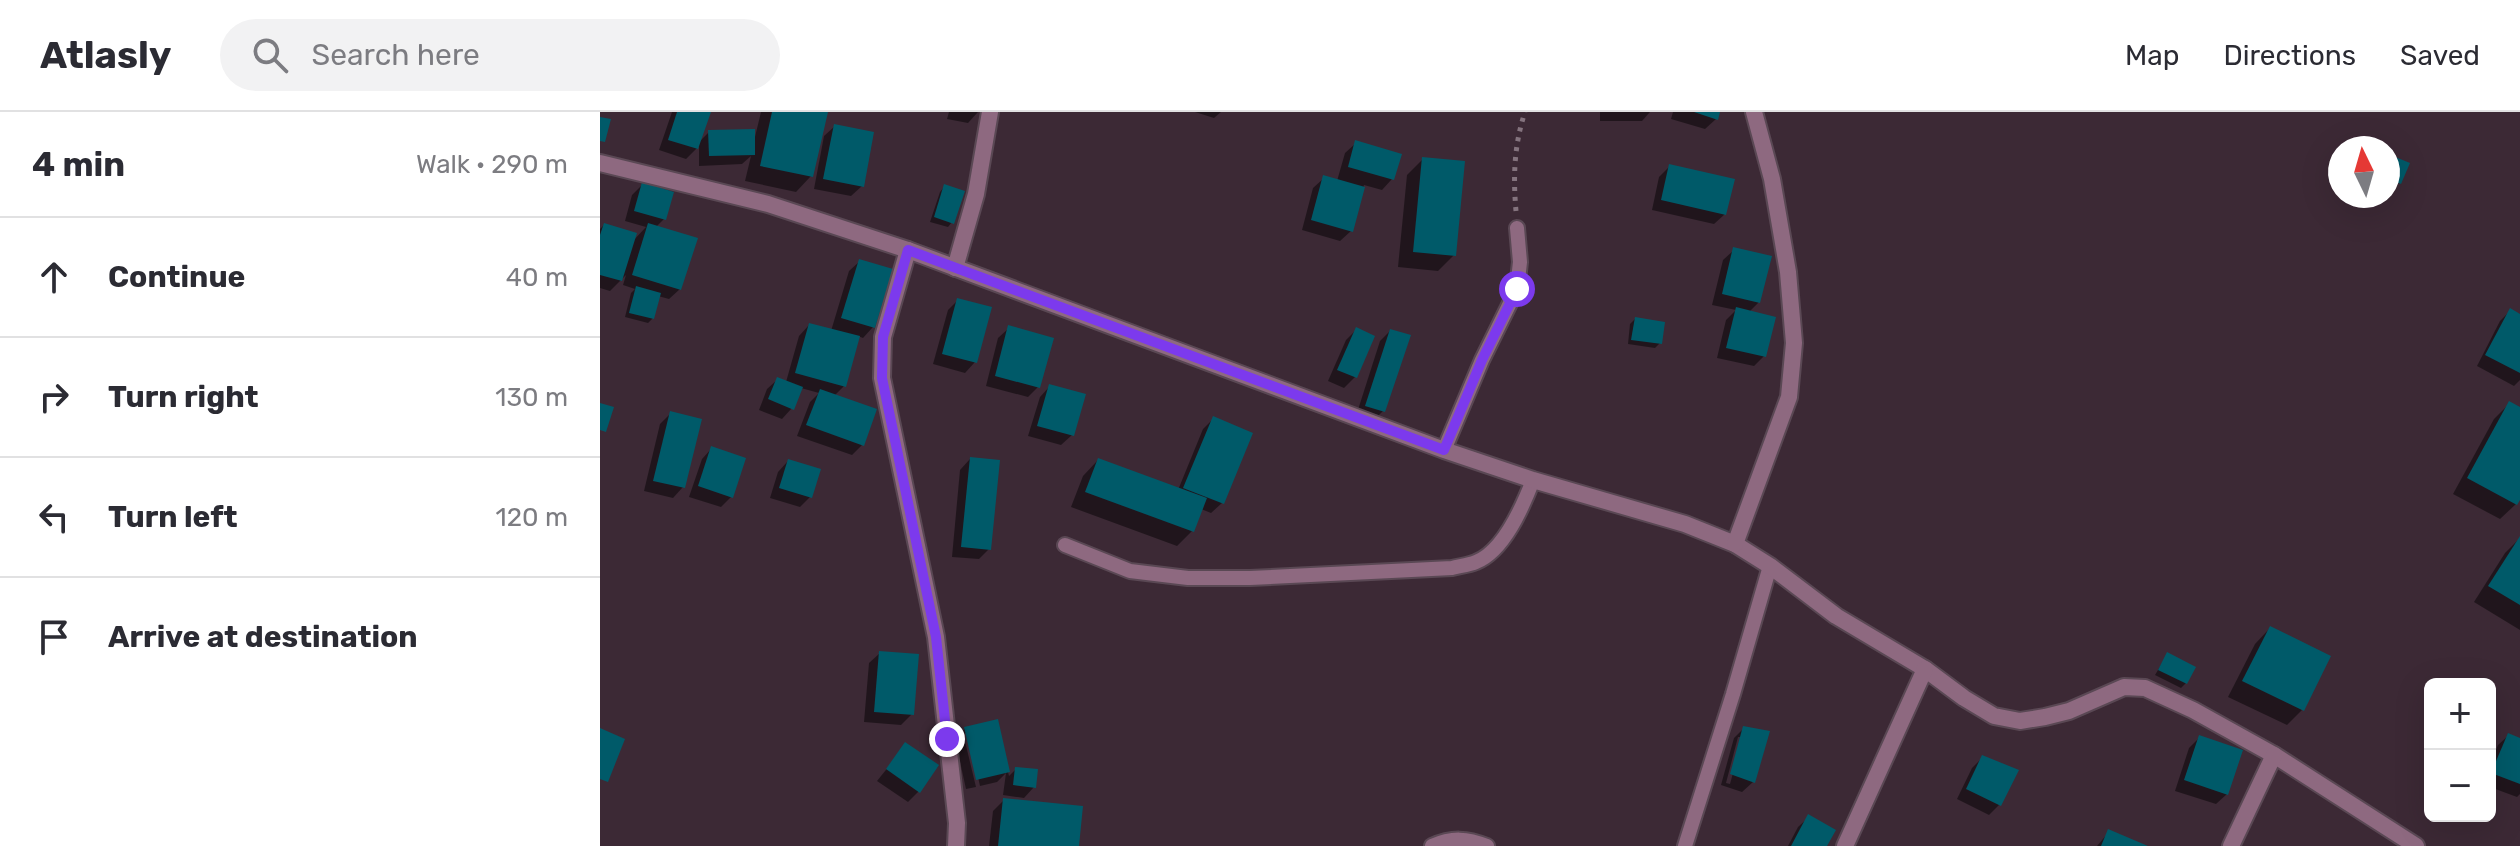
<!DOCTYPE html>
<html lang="en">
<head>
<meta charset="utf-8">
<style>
  body { margin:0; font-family:Rubik,sans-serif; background:#f2f2f3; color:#2b2b33 }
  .controls { position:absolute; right:24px; bottom:24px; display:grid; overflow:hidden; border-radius:12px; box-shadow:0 8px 32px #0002 }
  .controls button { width:72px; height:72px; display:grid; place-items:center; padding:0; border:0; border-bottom:2px solid #e1e1e2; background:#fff; color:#2b2b33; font:40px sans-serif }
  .compass { position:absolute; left:1728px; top:24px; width:72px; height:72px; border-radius:50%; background:#fff; box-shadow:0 8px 32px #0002; rotate:355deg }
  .stop { position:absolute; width:24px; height:24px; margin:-18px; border:6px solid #7c3aed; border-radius:50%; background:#fff }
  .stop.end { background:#7c3aed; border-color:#fff; box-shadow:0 2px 8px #0008 }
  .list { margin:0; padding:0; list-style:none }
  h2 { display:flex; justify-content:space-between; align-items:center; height:104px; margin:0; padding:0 32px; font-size:34px }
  h2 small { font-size:26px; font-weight:400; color:#7c7c81 }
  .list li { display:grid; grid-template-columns:52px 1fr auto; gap:24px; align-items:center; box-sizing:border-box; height:120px; padding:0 32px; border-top:2px solid #e1e1e2 }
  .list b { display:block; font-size:30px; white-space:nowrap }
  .list em { font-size:26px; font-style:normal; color:#7c7c81 }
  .icon { flex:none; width:44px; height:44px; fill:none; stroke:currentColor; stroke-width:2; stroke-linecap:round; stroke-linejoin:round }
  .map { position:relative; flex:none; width:1920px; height:734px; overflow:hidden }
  header { display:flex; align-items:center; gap:48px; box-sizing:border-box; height:112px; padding:0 40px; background:#fff; border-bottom:2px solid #e1e1e2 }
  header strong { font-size:38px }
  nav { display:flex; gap:44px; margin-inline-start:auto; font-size:28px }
  .search { width:560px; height:72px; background:#f2f2f3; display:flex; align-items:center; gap:20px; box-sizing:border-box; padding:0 28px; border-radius:44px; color:#7c7c81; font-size:30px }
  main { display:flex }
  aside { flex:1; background:#fff }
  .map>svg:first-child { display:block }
  .shadow { fill:#0007; fill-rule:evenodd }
  .building { fill:#005a69 }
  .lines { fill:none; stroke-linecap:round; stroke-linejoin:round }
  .lane-casing { stroke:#5a4854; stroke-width:18 }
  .street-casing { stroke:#5a4854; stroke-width:20 }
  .path { stroke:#84737e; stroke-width:5; stroke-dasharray:4 6; stroke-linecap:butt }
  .lane { stroke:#8e6980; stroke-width:14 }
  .street { stroke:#8e6980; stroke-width:16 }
  .route { stroke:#7c3aed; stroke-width:10 }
</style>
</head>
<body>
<header>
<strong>Atlasly</strong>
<div class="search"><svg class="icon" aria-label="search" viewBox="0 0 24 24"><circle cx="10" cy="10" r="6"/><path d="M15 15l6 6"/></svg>Search here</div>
<nav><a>Map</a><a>Directions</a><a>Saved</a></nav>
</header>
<main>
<aside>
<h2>4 min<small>Walk · 290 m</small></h2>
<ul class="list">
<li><svg class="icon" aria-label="ahead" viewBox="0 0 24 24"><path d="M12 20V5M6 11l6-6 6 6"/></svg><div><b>Continue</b></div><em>40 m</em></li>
<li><svg class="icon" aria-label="right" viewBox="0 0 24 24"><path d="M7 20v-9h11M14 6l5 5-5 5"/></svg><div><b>Turn right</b></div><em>130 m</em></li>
<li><svg class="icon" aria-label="left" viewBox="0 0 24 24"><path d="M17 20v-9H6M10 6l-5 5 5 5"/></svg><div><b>Turn left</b></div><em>120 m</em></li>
<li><svg class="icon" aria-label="arrive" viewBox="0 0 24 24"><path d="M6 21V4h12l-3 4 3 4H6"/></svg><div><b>Arrive at destination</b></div></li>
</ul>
</aside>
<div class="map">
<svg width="1920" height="734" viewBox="0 0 1920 734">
  <rect width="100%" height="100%" fill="#3c2935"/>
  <g class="shadow">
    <polygon points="72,0 109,0 98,31 109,20 154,29 161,0 226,0 211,64 196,80 145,69 151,44 142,52 99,54 99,34 86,47 59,38"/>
    <polygon points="349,0 378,0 368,11 347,7"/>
    <polygon points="595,0 621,0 614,6"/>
    <polygon points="1000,0 1050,0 1042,9 1000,9"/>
    <polygon points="1073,0 1118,0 1116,7 1105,17 1071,7"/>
    <polygon points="235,14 262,74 251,84 214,77 224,24"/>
    <polygon points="756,31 792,67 782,78 764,73 751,119 740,129 702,118 713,76 724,66 737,69 745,41"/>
    <polygon points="1788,44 1799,71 1789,81 1788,81"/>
    <polygon points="823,47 854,143 838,159 798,155 807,63"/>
    <polygon points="1070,54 1125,102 1114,112 1052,98 1059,65"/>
    <polygon points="43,72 64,107 56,115 80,177 69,187 58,184 53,206 48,211 25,205 31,181 35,177 23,173 26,163 10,179 0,176 0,117 4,113 32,130 46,115 25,109 32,83"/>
    <polygon points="344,75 352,110 348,115 330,110 340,80"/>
    <polygon points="1134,138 1159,190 1149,200 1164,244 1154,254 1117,246 1126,208 1136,198 1112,193 1123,148"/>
    <polygon points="260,149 273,215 263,226 258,224 244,274 234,284 262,333 252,343 197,324 210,290 219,281 201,276 192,296 182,307 159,298 167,277 178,267 186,270 199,224 209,213 231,219 249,159"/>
    <polygon points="358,188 375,250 365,261 333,252 348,198"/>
    <polygon points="1910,199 1920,204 1920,268 1914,274 1877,254 1900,209"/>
    <polygon points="1035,207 1060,231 1055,236 1028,232 1030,212"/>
    <polygon points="409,216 439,274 428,285 386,274 398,226"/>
    <polygon points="756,218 755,265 744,276 728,269 746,228"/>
    <polygon points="790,219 783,299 773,309 756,304 780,229"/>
    <polygon points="450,274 472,323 461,333 428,324 440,285"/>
    <polygon points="1910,291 1920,297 1920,384 1916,392 1900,407 1853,382 1894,307"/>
    <polygon points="71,301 83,375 73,386 44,379 60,312"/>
    <polygon points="613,307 622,391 611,401 601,397 592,419 577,434 471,395 483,364 498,348 578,378 603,317"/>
    <polygon points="112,336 131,385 121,395 89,385 102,347"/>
    <polygon points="370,347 389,437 379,447 352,445 360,358"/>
    <polygon points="188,349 210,385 200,395 170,386 178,360"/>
    <polygon points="1920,426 1920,518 1874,490 1905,441"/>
    <polygon points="1670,516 1702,598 1687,613 1628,585 1655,532"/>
    <polygon points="280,541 312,602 301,613 264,610 269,551"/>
    <polygon points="1567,543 1586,571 1581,576 1555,563"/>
    <polygon points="396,610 409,664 416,657 434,675 424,686 403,683 406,661 397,670 380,674 368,621 363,621 376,675 366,677 355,627 365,617"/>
    <path d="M1144,616L1153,670L1142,680L1121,673L1134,626ZM1138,625H1143L1130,672L1126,671Z"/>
    <polygon points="1909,623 1920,628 1920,682 1917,685 1890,675 1890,652 1898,633"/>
    <polygon points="1599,626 1627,682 1616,692 1575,679 1589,636"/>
    <polygon points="306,633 336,654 318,680 308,690 277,669"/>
    <polygon points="1382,646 1399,693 1389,703 1357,687 1372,656"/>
    <polygon points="403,689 477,734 389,734 393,699"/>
    <polygon points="1209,705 1224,734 1188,734 1198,715"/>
    <polygon points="1509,720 1542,734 1497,734"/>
  </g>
  <g class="building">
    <polygon points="77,0 111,0 98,37 68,28"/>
    <polygon points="172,0 228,0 213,65 160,54"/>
    <polygon points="1094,0 1120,0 1118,8"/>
    <polygon points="0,5 11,7 5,30 0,29"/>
    <polygon points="234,12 274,20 264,75 223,67"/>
    <polygon points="155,17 155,43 109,44 108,18"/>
    <polygon points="755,28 802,42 794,68 748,55"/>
    <polygon points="1788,42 1810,51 1801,72 1788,67"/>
    <polygon points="822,45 865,49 856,144 813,140"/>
    <polygon points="1069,52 1135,67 1126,103 1061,88"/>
    <polygon points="723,63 765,75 753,120 711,108"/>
    <polygon points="42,70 74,80 66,108 34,99"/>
    <polygon points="344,72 365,79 354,112 334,105"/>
    <polygon points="4,111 37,121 22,169 0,163 0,123"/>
    <polygon points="48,111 98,126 81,178 32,163"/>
    <polygon points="1133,135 1172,144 1160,191 1122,182"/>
    <polygon points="259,147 293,157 275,216 241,206"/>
    <polygon points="36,174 61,181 54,207 29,201"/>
    <polygon points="357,186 392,195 377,251 342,242"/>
    <polygon points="1136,195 1176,205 1166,245 1126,236"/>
    <polygon points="1910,196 1920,202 1920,261 1885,243"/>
    <polygon points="1035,205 1065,210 1062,232 1031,228"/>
    <polygon points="209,211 260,224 246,275 195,261"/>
    <polygon points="408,213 454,226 440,276 395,264"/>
    <polygon points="756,215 775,224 757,266 737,258"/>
    <polygon points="790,217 811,223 785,300 765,294"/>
    <polygon points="177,265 203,275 194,298 168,287"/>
    <polygon points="449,272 486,282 474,324 437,314"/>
    <polygon points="220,277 277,297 264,334 206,313"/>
    <polygon points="1909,289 1920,295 1920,388 1917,393 1867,366"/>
    <polygon points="0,291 14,295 6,320 0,318"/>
    <polygon points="70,299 102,307 85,376 53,369"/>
    <polygon points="613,304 653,321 624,392 583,376"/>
    <polygon points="111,334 146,346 133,386 98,374"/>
    <polygon points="370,345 400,348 391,438 361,435"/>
    <polygon points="498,346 607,386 594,420 485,380"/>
    <polygon points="188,347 221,357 212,386 179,376"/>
    <polygon points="1920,424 1920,493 1888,474"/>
    <polygon points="1670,514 1731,544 1704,599 1642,569"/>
    <polygon points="279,539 319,542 314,603 274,600"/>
    <polygon points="1567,540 1596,555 1587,572 1558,558"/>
    <polygon points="398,607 410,660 376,668 364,615"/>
    <polygon points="1143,614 1170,619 1155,671 1130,662"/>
    <polygon points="0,616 25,627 8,670 0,667"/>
    <polygon points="1908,621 1920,626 1920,672 1891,661"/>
    <polygon points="1599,623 1643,638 1628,683 1584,668"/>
    <polygon points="305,630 339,653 320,681 286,657"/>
    <polygon points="1382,643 1419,658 1401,694 1366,677"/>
    <polygon points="415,655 438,657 436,676 413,673"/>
    <polygon points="403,686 483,694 479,734 398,734"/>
    <polygon points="1208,702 1236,718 1227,734 1191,734"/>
    <polygon points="1508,717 1548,734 1501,734"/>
  </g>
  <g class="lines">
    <g class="lane-casing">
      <g id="lane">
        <polyline points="844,338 882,248 917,177 920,150 917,116"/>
        <path d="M465,433L530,459L588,466H650L852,456C860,454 869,453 876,450C904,439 923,394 933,368"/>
        <path d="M832,734C852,725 867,726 887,734"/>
        <polyline points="1085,734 1133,582 1170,454"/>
      </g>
    </g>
    <g class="street-casing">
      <g id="street">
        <polyline points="0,51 168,92 308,138 844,338 933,368 1085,412 1135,432 1170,454 1236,504 1325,557 1364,586 1394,604 1420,609 1445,605 1469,599 1524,575 1545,576 1593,598 1674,643 1816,734"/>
        <polyline points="308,138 283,225 282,266 336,525 357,711 356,734"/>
        <polyline points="355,156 376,82 390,0"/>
        <polyline points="1135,432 1189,285 1194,231 1188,160 1172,67 1154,0"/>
        <polyline points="1245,734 1325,557"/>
        <polyline points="1631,734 1674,643"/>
      </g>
    </g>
    <path class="path" d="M916,99C913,65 914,33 925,0"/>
    <use href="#lane" class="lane"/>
    <use href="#street" class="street"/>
  </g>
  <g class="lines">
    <polyline class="route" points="347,627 336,525 282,266 283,225 308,138 844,338 882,248 917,177"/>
  </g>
</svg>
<div class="controls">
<button>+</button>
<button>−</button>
</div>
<svg class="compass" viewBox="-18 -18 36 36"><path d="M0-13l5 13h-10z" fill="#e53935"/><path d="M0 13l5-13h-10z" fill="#7c7c81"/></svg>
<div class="stop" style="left:917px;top:177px"></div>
<div class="stop end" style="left:347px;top:627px"></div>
</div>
</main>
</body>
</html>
